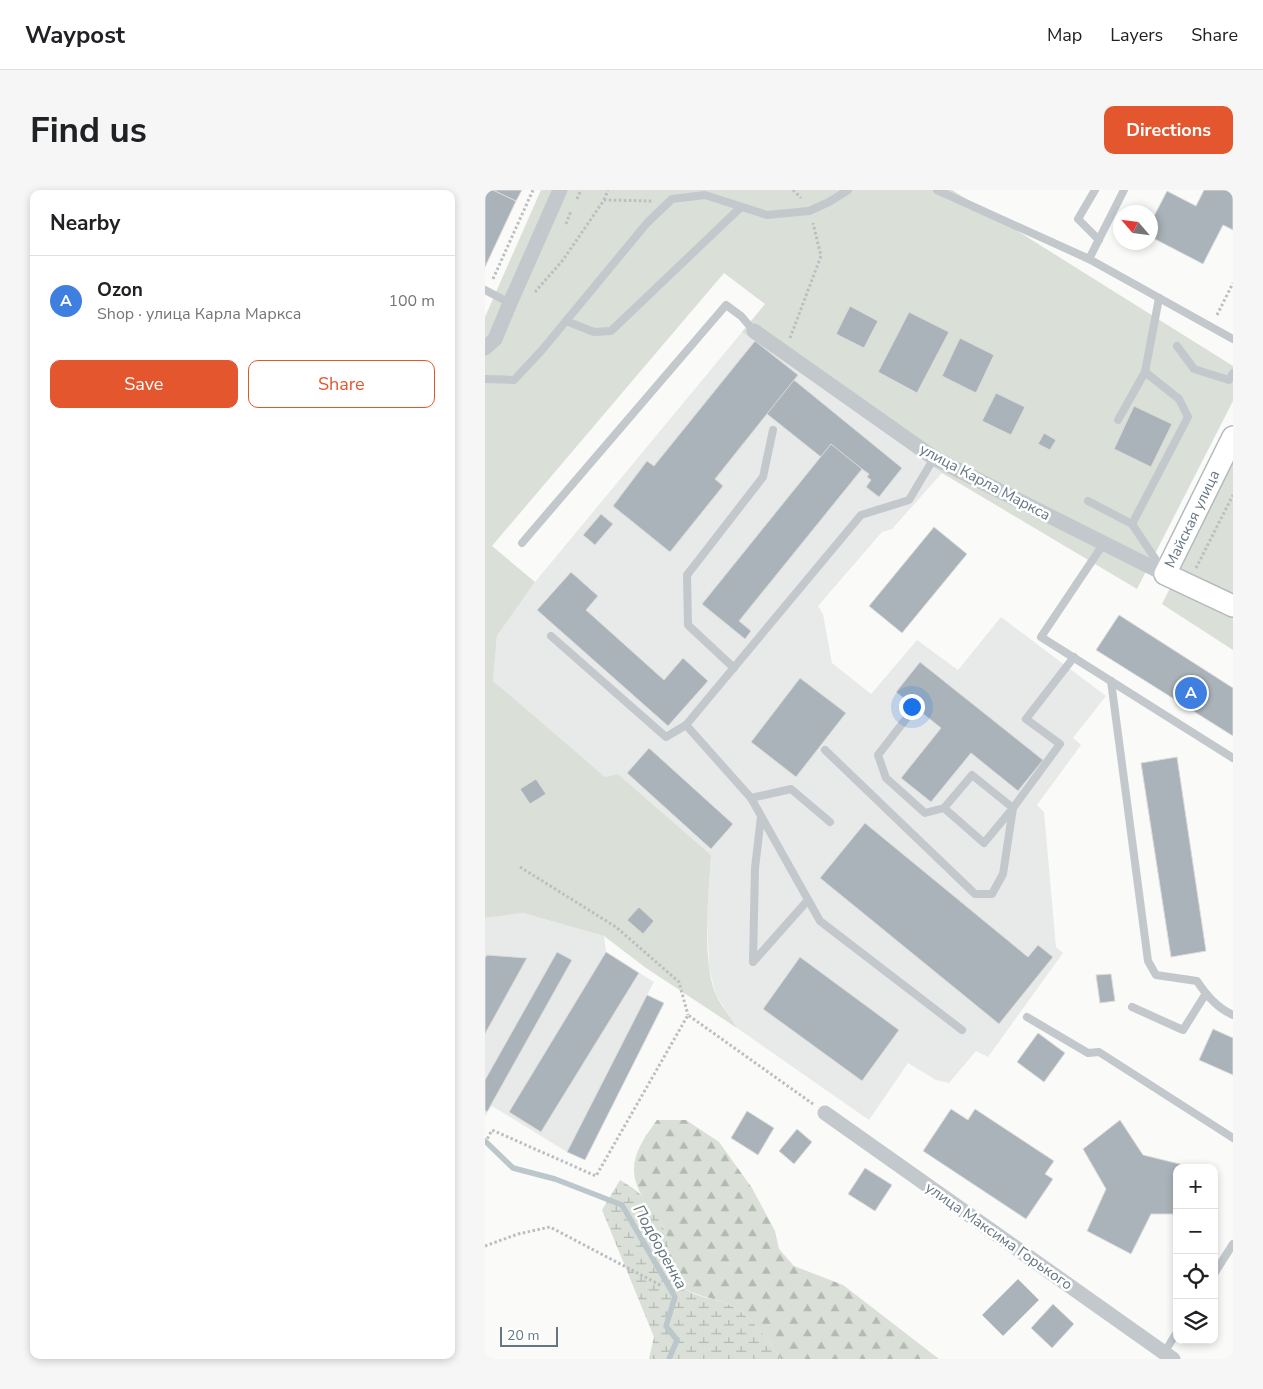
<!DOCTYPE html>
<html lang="en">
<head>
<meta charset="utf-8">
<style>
  body { margin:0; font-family:"Nunito Sans",sans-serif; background:#f6f6f6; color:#202124 }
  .controls { position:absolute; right:15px; bottom:15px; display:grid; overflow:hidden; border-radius:10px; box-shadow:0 2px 8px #0003 }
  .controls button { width:45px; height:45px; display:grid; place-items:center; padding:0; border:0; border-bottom:1px solid #e0e0e0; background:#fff; color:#202124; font:25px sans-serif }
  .compass { position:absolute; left:628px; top:15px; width:45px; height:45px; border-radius:50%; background:#fff; box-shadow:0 2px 8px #0003; rotate:298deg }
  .scale { position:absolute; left:15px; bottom:12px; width:58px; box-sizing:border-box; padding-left:5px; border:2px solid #657683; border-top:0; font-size:14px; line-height:18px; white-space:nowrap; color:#657683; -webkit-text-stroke:4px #fff; paint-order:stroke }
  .you { position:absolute; left:426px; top:516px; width:18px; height:18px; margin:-12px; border:4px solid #fff; border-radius:50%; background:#1a73e8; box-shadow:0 0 0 8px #1a73e833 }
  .badge { display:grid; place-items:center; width:32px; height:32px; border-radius:50%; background:#e4572e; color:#fff; font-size:16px; font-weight:700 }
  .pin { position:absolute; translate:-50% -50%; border:2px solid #fff; box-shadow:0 1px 5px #0006 }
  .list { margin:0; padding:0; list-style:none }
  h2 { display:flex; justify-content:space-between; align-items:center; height:65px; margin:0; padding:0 20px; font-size:21px }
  h2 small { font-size:16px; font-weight:400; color:#757577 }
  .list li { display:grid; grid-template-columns:32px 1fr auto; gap:15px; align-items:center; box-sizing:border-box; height:90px; padding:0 20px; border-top:1px solid #e0e0e0 }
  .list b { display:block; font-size:19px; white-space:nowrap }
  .list p { margin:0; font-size:16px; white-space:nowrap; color:#757577 }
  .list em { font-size:16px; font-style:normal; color:#757577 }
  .actions { display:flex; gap:10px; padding:15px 20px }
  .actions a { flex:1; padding:11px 0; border:1px solid #e4572e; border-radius:10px; text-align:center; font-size:18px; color:#e4572e }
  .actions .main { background:#e4572e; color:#fff }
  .icon { flex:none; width:28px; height:28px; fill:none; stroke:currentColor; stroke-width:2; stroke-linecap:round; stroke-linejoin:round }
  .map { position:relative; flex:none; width:748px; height:1169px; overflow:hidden; border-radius:10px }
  header { display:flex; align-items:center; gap:30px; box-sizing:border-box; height:70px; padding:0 25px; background:#fff; border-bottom:1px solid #e0e0e0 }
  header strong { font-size:24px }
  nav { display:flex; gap:28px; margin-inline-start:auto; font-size:18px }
  .intro { display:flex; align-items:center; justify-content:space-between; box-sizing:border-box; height:120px; padding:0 30px }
  h1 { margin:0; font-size:35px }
  .button { padding:12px 22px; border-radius:10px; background:#e4572e; color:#fff; font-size:18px; font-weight:700 }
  main { display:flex; gap:30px; padding:0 30px }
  aside { flex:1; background:#fff; border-radius:10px; box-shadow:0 2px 8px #0003 }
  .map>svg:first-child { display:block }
  .built { fill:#e8e9e9 }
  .grass { fill:#dadfd7 }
  .forest { fill:url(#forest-firs) }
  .wetland { fill:url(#wetland-marsh) }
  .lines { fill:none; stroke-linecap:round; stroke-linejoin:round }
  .stream { stroke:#bbc7cb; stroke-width:5.5 }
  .building { fill:#aab3b9; stroke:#dcdcda }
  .secondary-casing { stroke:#b3babf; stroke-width:24 }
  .path { stroke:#bbbfc2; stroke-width:3; stroke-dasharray:2.5 2.5; stroke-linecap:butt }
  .lane { stroke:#c3c8cc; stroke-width:8 }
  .street { stroke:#c3c8cc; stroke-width:15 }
  .secondary { stroke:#fff; stroke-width:21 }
  .labels { text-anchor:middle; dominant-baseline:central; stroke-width:5; stroke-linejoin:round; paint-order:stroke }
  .street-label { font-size:15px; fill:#657683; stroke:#fff }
  .water-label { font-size:16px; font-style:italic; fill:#60757c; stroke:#fff }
</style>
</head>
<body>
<header>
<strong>Waypost</strong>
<nav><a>Map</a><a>Layers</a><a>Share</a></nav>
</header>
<div class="intro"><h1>Find us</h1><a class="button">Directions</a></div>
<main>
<aside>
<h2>Nearby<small></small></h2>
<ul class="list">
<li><span class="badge" style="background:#3f7fe0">A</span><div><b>Ozon</b><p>Shop · улица Карла Маркса</p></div><em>100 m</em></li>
</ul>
<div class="actions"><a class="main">Save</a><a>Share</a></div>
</aside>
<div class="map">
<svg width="748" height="1169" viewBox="0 0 748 1169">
  <defs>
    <pattern id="forest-firs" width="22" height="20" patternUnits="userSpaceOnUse" patternTransform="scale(1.25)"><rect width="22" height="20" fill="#dadfd7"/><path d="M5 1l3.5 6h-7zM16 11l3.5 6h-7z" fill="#b4b9b4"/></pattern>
    <pattern id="wetland-marsh" width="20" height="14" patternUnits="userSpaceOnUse" patternTransform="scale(1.25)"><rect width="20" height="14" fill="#dadfd7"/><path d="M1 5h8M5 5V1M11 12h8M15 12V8" fill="none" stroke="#b4b9b4"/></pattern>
  </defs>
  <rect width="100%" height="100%" fill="#fafaf8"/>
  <g class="built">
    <polygon points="257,142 457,283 407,339 397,342 333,416 338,424 347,473 386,504 432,450 473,480 516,427 621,506 588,548 596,555 552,615 559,622 571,757 578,763 503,867 491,861 464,893 451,890 423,873 384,930 252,838 231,805 224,778 222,727 226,665 133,584 120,587 56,534 8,491 12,446 50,392"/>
    <polygon points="38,723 119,746 121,762 169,792 162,805 179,813 100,970 82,962 7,916 0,926 0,728"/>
  </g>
  <g class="grass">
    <path d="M56,0H467L748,176V211L652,399L457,283L257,142L280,114L239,83L7,356L50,392L12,446L8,491L120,587L133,584L226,665C224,703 216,770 231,805C236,816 246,827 252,838L161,778L119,746L38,723L0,728V127Z"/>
    <polygon points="748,273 748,460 677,414"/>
  </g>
  <path class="forest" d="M172,930H201L234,952L267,998L290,1041L294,1059L309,1076L358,1095L454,1169H296C281,1148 265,1123 240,1113C227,1107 210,1106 197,1097C180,1084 185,1062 181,1044C179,1035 169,1023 163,1015C138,981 150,960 172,930Z"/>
  <path class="wetland" d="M135,990C141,994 149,998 154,1003C162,1010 179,1035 181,1044C186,1064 180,1077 195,1094C205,1107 226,1107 240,1113C265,1123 281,1148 296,1169H164L169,1147L117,1020Z"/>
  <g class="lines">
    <polyline class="stream" points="0,951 28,978 70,989 137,1015 190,1107 181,1136 192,1150 184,1169"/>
  </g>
  <g class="building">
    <polygon points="0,0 8,0 31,11 0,77"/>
    <polygon points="8,0 37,0 31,11"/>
    <polygon points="719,0 748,0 748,40 738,35 718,74 666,47 666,32 682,1 711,16"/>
    <polygon points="365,116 393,131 379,158 351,144"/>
    <polygon points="424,122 464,142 432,203 393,182"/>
    <polygon points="475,148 509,165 491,203 457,186"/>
    <polygon points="270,151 313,185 309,190 417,278 394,307 381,297 386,290 382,287 384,284 377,279 254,431 266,441 260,449 217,414 336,267 282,224 230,289 238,296 185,362 128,316 162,271 169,276"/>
    <polygon points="270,151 313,185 230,289 238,296 185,362 128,316 162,271 169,276"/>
    <polygon points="511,203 540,217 526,245 497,231"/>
    <polygon points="649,216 687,234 666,277 629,259"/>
    <polygon points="559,243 571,250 565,260 553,254"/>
    <polygon points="346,254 377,279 254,431 266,441 260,449 217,414"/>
    <polygon points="116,324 128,334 110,355 98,345"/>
    <polygon points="449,337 482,364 417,443 384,416"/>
    <polygon points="86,382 113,406 101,420 179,490 198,468 223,491 183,536 52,420"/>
    <polygon points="634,425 748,498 748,546 611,460"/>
    <polygon points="435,472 558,570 533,601 486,563 446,612 416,588 456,538 411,502"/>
    <polygon points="315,488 361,523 311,587 266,552"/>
    <polygon points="164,558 248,634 226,659 142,583"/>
    <polygon points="692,567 721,761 686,767 656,573"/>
    <polygon points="51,589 61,604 45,614 35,599"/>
    <polygon points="380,633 543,767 553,755 568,767 514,834 335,688"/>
    <polygon points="154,717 169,731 158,744 142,730"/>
    <polygon points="72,762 87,770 2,922 0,920 0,890"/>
    <polygon points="121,762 154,783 56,942 24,922"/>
    <polygon points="2,765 42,768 0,844 0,768"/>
    <polygon points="315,767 414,840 377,891 278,819"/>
    <polygon points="626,784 630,811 615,813 611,785"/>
    <polygon points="162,805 179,813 100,970 82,962"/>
    <polygon points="728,839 748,848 748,885 714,870"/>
    <polygon points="553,843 580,863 559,892 532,872"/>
    <polygon points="466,919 483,930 490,919 569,971 560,984 568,989 541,1029 438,961"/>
    <polygon points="262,921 289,938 273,965 246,948"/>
    <polygon points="635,930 658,965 711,978 692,978 692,1024 666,1024 646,1064 602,1041 621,999 598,959"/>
    <polygon points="312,939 327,952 309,974 294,961"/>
    <polygon points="380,978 407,995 390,1021 363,1004"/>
    <polygon points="533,1089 554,1110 518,1146 497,1125"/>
    <polygon points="568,1114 589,1134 567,1158 546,1138"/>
  </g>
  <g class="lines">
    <g class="secondary-casing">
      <polyline id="secondary" points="748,247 680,384 748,416"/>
    </g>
    <g class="path">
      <polyline points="308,0 316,8"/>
      <polyline points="92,9 96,0"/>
      <polyline points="119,10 123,0"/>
      <polyline points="81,34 86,21"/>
      <polyline points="8,89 48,0"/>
      <polyline points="50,102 78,70 119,10 167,11"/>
      <polyline points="732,125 748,93"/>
      <polyline points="305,148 336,66 328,33"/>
      <polyline points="711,378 748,305"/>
      <polyline points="35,677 131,737 194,792 203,825"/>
      <polyline points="0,953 7,940 111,986 203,825 328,914"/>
      <polyline points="0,1056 33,1044 65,1037 177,1096"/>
    </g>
    <g class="lane">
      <polyline points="452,0 604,69 748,149"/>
      <polyline points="610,0 593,29 614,50"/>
      <polyline points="604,69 639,0"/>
      <polyline points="0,100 25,113"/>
      <polyline points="674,108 660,182 694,209 703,227 647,334 677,379"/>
      <polyline points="81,131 109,142 126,141 256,17"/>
      <polyline points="692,156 709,179 744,190 748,183"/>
      <polyline points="0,189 29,190 57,160 162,33 187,9 220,5 282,25 324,21 344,12 363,0"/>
      <polyline points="633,230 660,182"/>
      <polyline points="449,268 424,310 376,325 201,535 266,608 335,731 477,840"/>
      <polyline points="603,311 647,334"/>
      <polyline points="37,353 241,115 256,126 269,141"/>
      <polyline points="619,353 556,447 748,568"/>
      <polyline points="66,446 181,547 201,535"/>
      <polyline points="249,478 203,435 202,385 278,287 288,240"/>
      <path d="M626,491L663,771L671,785L712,791C721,805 732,818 748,825"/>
      <polyline points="424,525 393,565 401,588 440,623 459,618 499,653 528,618 487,585 459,618"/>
      <polyline points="340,560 490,704 507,704 518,684 528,618 575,554 541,529 589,467"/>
      <polyline points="266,608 306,599 345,632"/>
      <polyline points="276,627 270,678 268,772 323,710"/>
      <polyline points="647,817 698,840 720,805"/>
      <polyline points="542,827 603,863 614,862 748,948"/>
      <polyline points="729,1084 748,1054"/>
      <polyline points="679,1163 692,1142"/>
    </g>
    <g class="street">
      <polyline points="269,141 449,268 680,384"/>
      <polyline points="0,158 10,149 25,113 75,0"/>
      <polyline points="340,923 688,1169"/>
    </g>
    <use href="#secondary" class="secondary"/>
  </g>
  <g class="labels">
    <g class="street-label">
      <text transform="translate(500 292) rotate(28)">улица Карла Маркса</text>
      <text transform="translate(707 329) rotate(-64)">Майская улица</text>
      <text transform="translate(514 1046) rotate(35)">улица Максима Горького</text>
    </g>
    <g class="water-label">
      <text transform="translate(175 1057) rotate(61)">Подборенка</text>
    </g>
  </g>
</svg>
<div class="controls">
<button>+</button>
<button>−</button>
<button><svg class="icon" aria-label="locate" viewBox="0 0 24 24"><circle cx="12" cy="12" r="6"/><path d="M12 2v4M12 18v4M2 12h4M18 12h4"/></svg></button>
<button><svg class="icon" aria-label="layers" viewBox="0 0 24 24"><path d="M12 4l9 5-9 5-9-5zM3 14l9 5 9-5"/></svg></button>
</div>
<svg class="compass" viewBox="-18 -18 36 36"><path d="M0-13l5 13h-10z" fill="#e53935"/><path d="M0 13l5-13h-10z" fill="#757577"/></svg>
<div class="scale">20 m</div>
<div class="you"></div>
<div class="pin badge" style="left:706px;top:503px;background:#3f7fe0">A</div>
</div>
</main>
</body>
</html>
